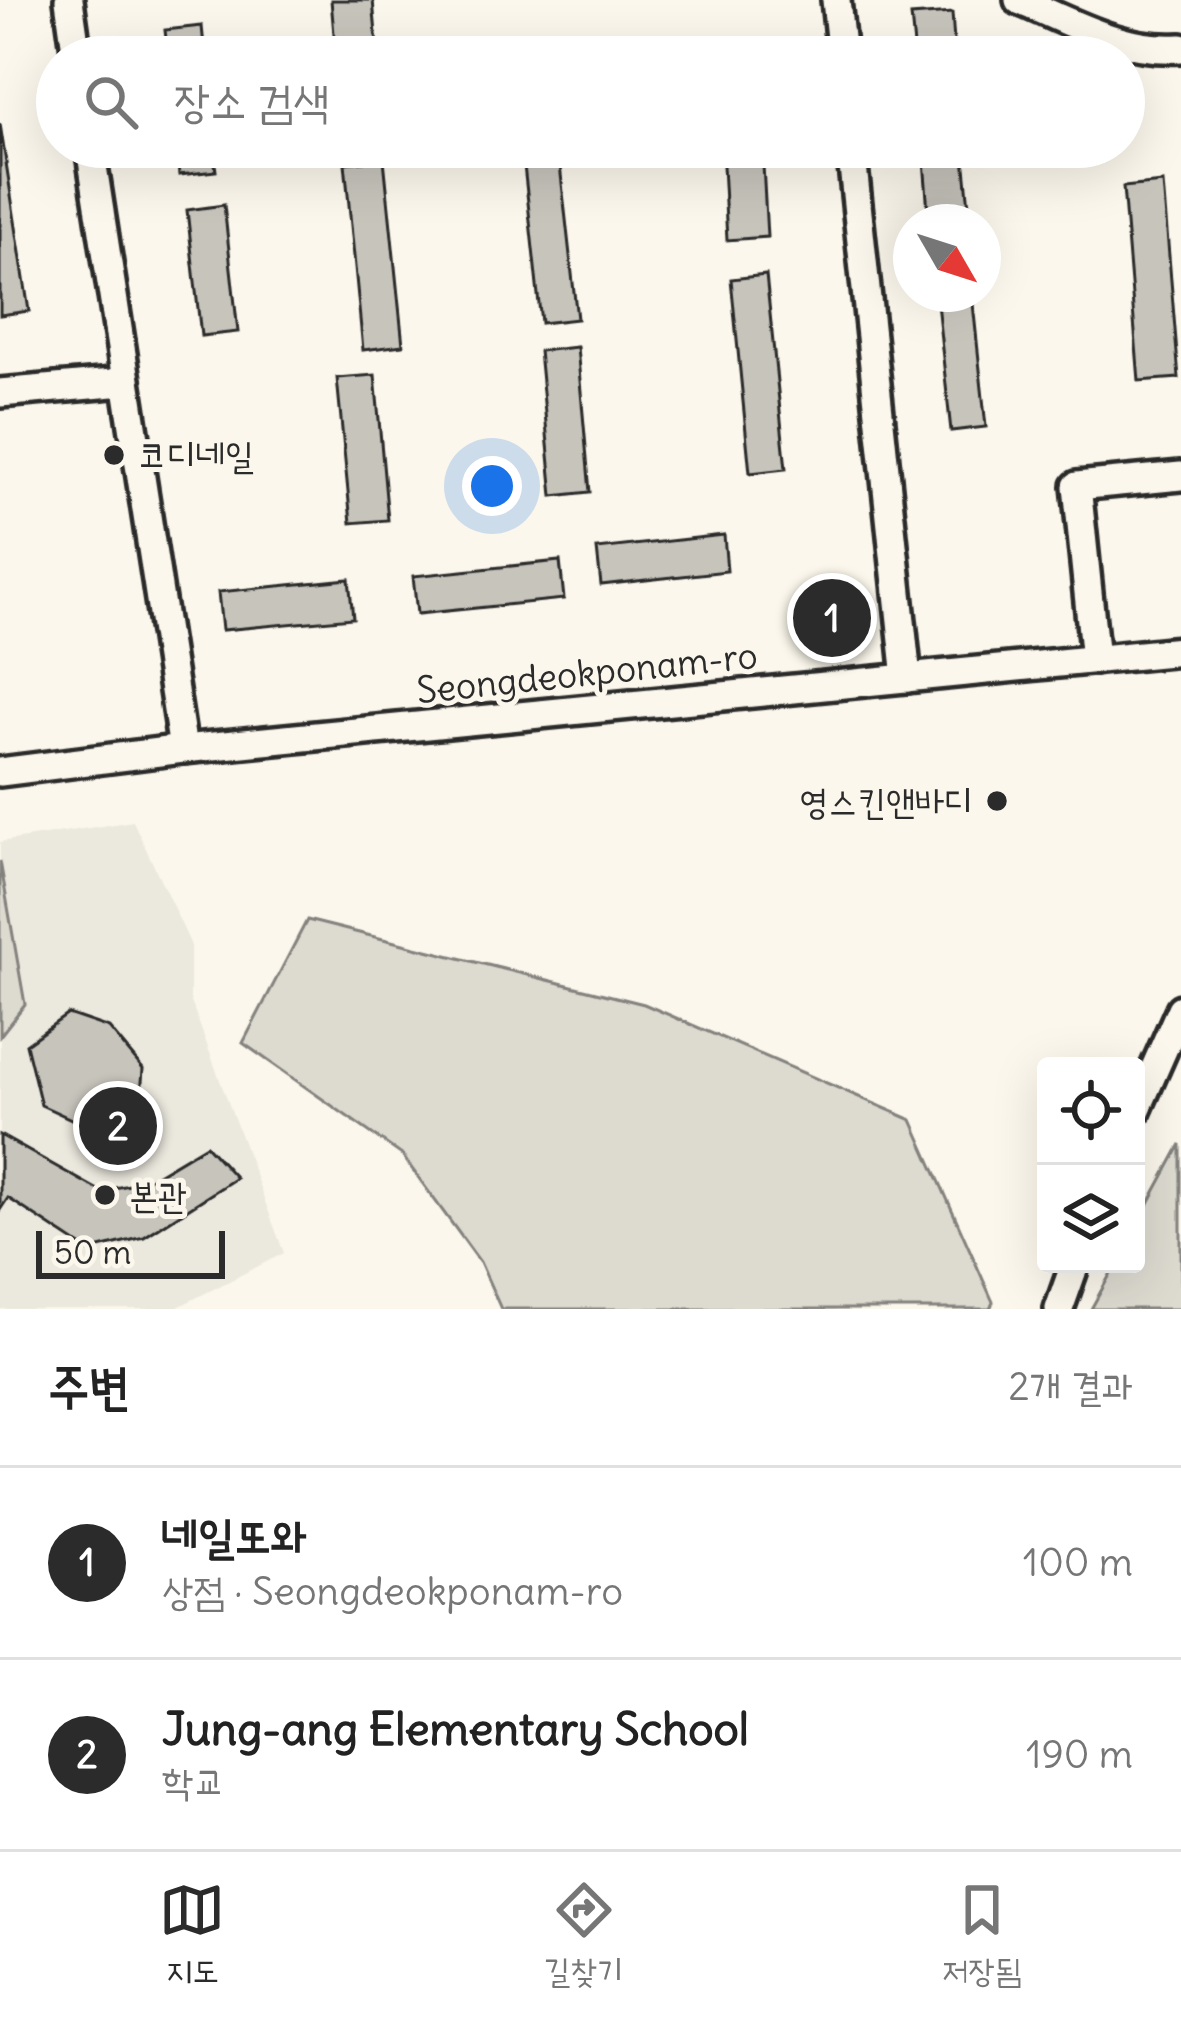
<!DOCTYPE html>
<html lang="ko">
<head>
<meta charset="utf-8">
<style>
  body { margin:0; font-family:Delius,"Poor Story",sans-serif; background:#f2f2f2; color:#222 }
  .controls { position:absolute; right:36px; bottom:36px; display:grid; overflow:hidden; border-radius:12px; box-shadow:0 12px 48px #0002 }
  .controls button { width:108px; height:108px; display:grid; place-items:center; padding:0; border:0; border-bottom:3px solid #e0e0e0; background:#fff; color:#222; font:60px sans-serif }
  .compass { position:absolute; left:893px; top:204px; width:108px; height:108px; border-radius:50%; background:#fff; box-shadow:0 12px 48px #0002; rotate:129deg }
  .scale { position:absolute; left:36px; bottom:30px; width:189px; box-sizing:border-box; padding-left:12px; border:6px solid #2b2b2b; border-top:0; font-size:33px; line-height:42px; white-space:nowrap; color:#2b2b2b; -webkit-text-stroke:9px #fbf7ec; paint-order:stroke }
  .you { position:absolute; left:492px; top:486px; width:42px; height:42px; margin:-30px; border:9px solid #fff; border-radius:50%; background:#1a73e8; box-shadow:0 0 0 18px #1a73e833 }
  .badge { display:grid; place-items:center; width:78px; height:78px; border-radius:50%; background:#2b2b2b; color:#fff; font-size:39px; font-weight:700 }
  .pin { position:absolute; translate:-50% -50%; border:6px solid #fff; box-shadow:0 3px 12px #0006 }
  .list { margin:0; padding:0; list-style:none }
  h2 { display:flex; justify-content:space-between; align-items:center; height:156px; margin:0; padding:0 48px; font-size:51px }
  h2 small { font-size:39px; font-weight:400; color:#767676 }
  .list li { display:grid; grid-template-columns:78px 1fr auto; gap:36px; align-items:center; box-sizing:border-box; height:192px; padding:0 48px; border-top:3px solid #e0e0e0 }
  .list b { display:block; font-size:45px; white-space:nowrap }
  .list p { margin:0; font-size:39px; white-space:nowrap; color:#767676 }
  .list em { font-size:39px; font-style:normal; color:#767676 }
  .icon { flex:none; width:66px; height:66px; fill:none; stroke:currentColor; stroke-width:2; stroke-linecap:round; stroke-linejoin:round }
  .map { position:relative; flex:none; width:1181px; height:1309px; overflow:hidden }
  .search { position:absolute; background:#fff; box-shadow:0 12px 48px #0002; left:36px; right:36px; top:36px; height:132px; display:flex; align-items:center; gap:30px; box-sizing:border-box; padding:0 42px; border-radius:66px; color:#767676; font-size:45px }
  .sheet { height:540px; background:#fff }
  nav { display:flex; justify-content:space-around; align-items:center; box-sizing:border-box; height:168px; border-top:3px solid #e0e0e0; background:#fff; font-size:33px; color:#767676 }
  nav a { display:grid; justify-items:center; gap:6px }
  nav .on { color:#2b2b2b }
  .map>svg:first-child { display:block }
  .built { fill:#ebe8de }
  .green { fill:#dddad0; stroke:#84827e; stroke-width:3 }
  .building { fill:#c7c4bc; stroke:#2b2b2b; stroke-width:3 }
  .lines { fill:none; stroke-linecap:round; stroke-linejoin:round }
  .minor-casing { stroke:#2b2b2b; stroke-width:36 }
  .minor { stroke:#fbf7ec; stroke-width:27 }
  .poi-dot { fill:#2b2b2b; stroke:#fbf7ec; stroke-width:4.5 }
  .labels { text-anchor:middle; dominant-baseline:central; stroke-width:10; stroke-linejoin:round; paint-order:stroke }
  .poi-label { font-size:36px; fill:#2b2b2b; stroke:#fbf7ec; text-anchor:start }
  .street-label { font-size:36px; fill:#2b2b2b; stroke:#fbf7ec }
</style>
</head>
<body>
<div class="map">
<svg width="1181" height="1309" viewBox="0 0 1181 1309">
  <rect width="100%" height="100%" fill="#fbf7ec"/>
  <filter id="ink" filterUnits="userSpaceOnUse"><feTurbulence type="fractalNoise" baseFrequency=".00833" numOctaves="2"/><feDisplacementMap in="SourceGraphic" scale="24" xChannelSelector="R" yChannelSelector="G"/><feConvolveMatrix kernelMatrix="1 2 1 2 8 2 1 2 1" color-interpolation-filters="sRGB"/></filter>
  <g filter="url(#ink)">
    <polygon class="built" points="133,821 190,943 190,999 284,1253 174,1309 0,1309 0,842"/>
    <g class="green">
      <polygon points="0,861 25,1004 0,1036"/>
      <polygon points="307,920 644,1004 912,1120 993,1302 990,1309 501,1309 480,1262 402,1155 243,1043"/>
      <polygon points="1181,1144 1181,1309 1091,1309 1116,1264 1136,1264 1136,1227"/>
    </g>
    <g class="building">
      <polygon points="331,0 373,0 378,57 336,57"/>
      <polygon points="952,13 955,57 915,57 911,16"/>
      <polygon points="202,26 205,57 168,57 165,30"/>
      <polygon points="756,42 756,57 716,57 715,45"/>
      <polygon points="0,124 29,311 0,315"/>
      <polygon points="176,147 213,147 216,171 179,175"/>
      <polygon points="522,147 558,147 577,319 541,323"/>
      <polygon points="722,147 762,147 767,237 727,240"/>
      <polygon points="923,147 963,147 969,207 928,211"/>
      <polygon points="384,159 403,345 363,350 345,163"/>
      <polygon points="1163,183 1179,378 1139,381 1123,187"/>
      <polygon points="224,205 238,332 201,336 187,210"/>
      <polygon points="766,275 786,469 750,473 731,279"/>
      <polygon points="936,294 972,294 986,427 951,431"/>
      <polygon points="577,347 590,492 553,496 539,351"/>
      <polygon points="375,375 388,520 351,523 337,378"/>
      <polygon points="724,535 727,571 601,585 597,549"/>
      <polygon points="560,561 564,599 417,614 413,576"/>
      <polygon points="349,579 353,618 222,630 218,592"/>
      <polygon points="68,1014 109,1028 143,1069 140,1108 91,1128 41,1105 26,1044"/>
      <polygon points="0,1135 100,1191 144,1182 206,1145 236,1178 144,1237 88,1251 8,1198 0,1210"/>
    </g>
    <g class="lines">
      <g class="minor-casing">
        <g id="minor">
          <polyline points="69,0 77,57"/>
          <polyline points="836,0 842,57"/>
          <path d="M1019,0C1072,23 1122,52 1181,48"/>
          <polyline points="90,147 183,749"/>
          <polyline points="851,147 907,678"/>
          <polyline points="0,393 124,382"/>
          <polyline points="1095,660 1077,486 1181,476"/>
          <polyline points="0,772 183,749 1181,651"/>
          <polyline points="1136,1111 1181,1009"/>
          <polyline points="1059,1309 1075,1264"/>
        </g>
      </g>
      <use href="#minor" class="minor"/>
    </g>
  </g>
  <g class="poi-dot">
    <circle cx="114" cy="455" r="12"/>
    <circle cx="997" cy="801" r="12"/>
    <circle cx="105" cy="1195" r="12"/>
  </g>
  <g class="labels">
    <g class="poi-label">
      <text x="138" y="455">코디네일</text>
      <text x="973" y="801" text-anchor="end">영스킨앤바디</text>
      <text x="129" y="1195">본관</text>
    </g>
    <g class="street-label">
      <text transform="translate(587 673) rotate(-6)">Seongdeokponam-ro</text>
    </g>
  </g>
</svg>
<div class="controls">
<button><svg class="icon" aria-label="locate" viewBox="0 0 24 24"><circle cx="12" cy="12" r="6"/><path d="M12 2v4M12 18v4M2 12h4M18 12h4"/></svg></button>
<button><svg class="icon" aria-label="layers" viewBox="0 0 24 24"><path d="M12 4l9 5-9 5-9-5zM3 14l9 5 9-5"/></svg></button>
</div>
<svg class="compass" viewBox="-18 -18 36 36"><path d="M0-13l5 13h-10z" fill="#e53935"/><path d="M0 13l5-13h-10z" fill="#767676"/></svg>
<div class="scale">50 m</div>
<div class="you"></div>
<div class="pin badge" style="left:832px;top:618px">1</div>
<div class="pin badge" style="left:118px;top:1126px">2</div>
<div class="search"><svg class="icon" aria-label="search" viewBox="0 0 24 24"><circle cx="10" cy="10" r="6"/><path d="M15 15l6 6"/></svg>장소 검색</div>
</div>
<section class="sheet">
<h2>주변<small>2개 결과</small></h2>
<ul class="list">
<li><span class="badge">1</span><div><b>네일또와</b><p>상점 · Seongdeokponam-ro</p></div><em>100 m</em></li>
<li><span class="badge">2</span><div><b>Jung-ang Elementary School</b><p>학교</p></div><em>190 m</em></li>
</ul>
</section>
<nav>
<a class="on"><svg class="icon" aria-label="map" viewBox="0 0 24 24"><path d="M3 6l6-2 6 2 6-2v14l-6 2-6-2-6 2zM9 4v14M15 6v14"/></svg>지도</a>
<a><svg class="icon" aria-label="directions" viewBox="0 0 24 24"><path d="M12 3l9 9-9 9-9-9zM9 14v-3h6M13 9l2 2-2 2"/></svg>길찾기</a>
<a><svg class="icon" aria-label="saved" viewBox="0 0 24 24"><path d="M7 4h10v16l-5-4-5 4z"/></svg>저장됨</a>
</nav>
</body>
</html>
